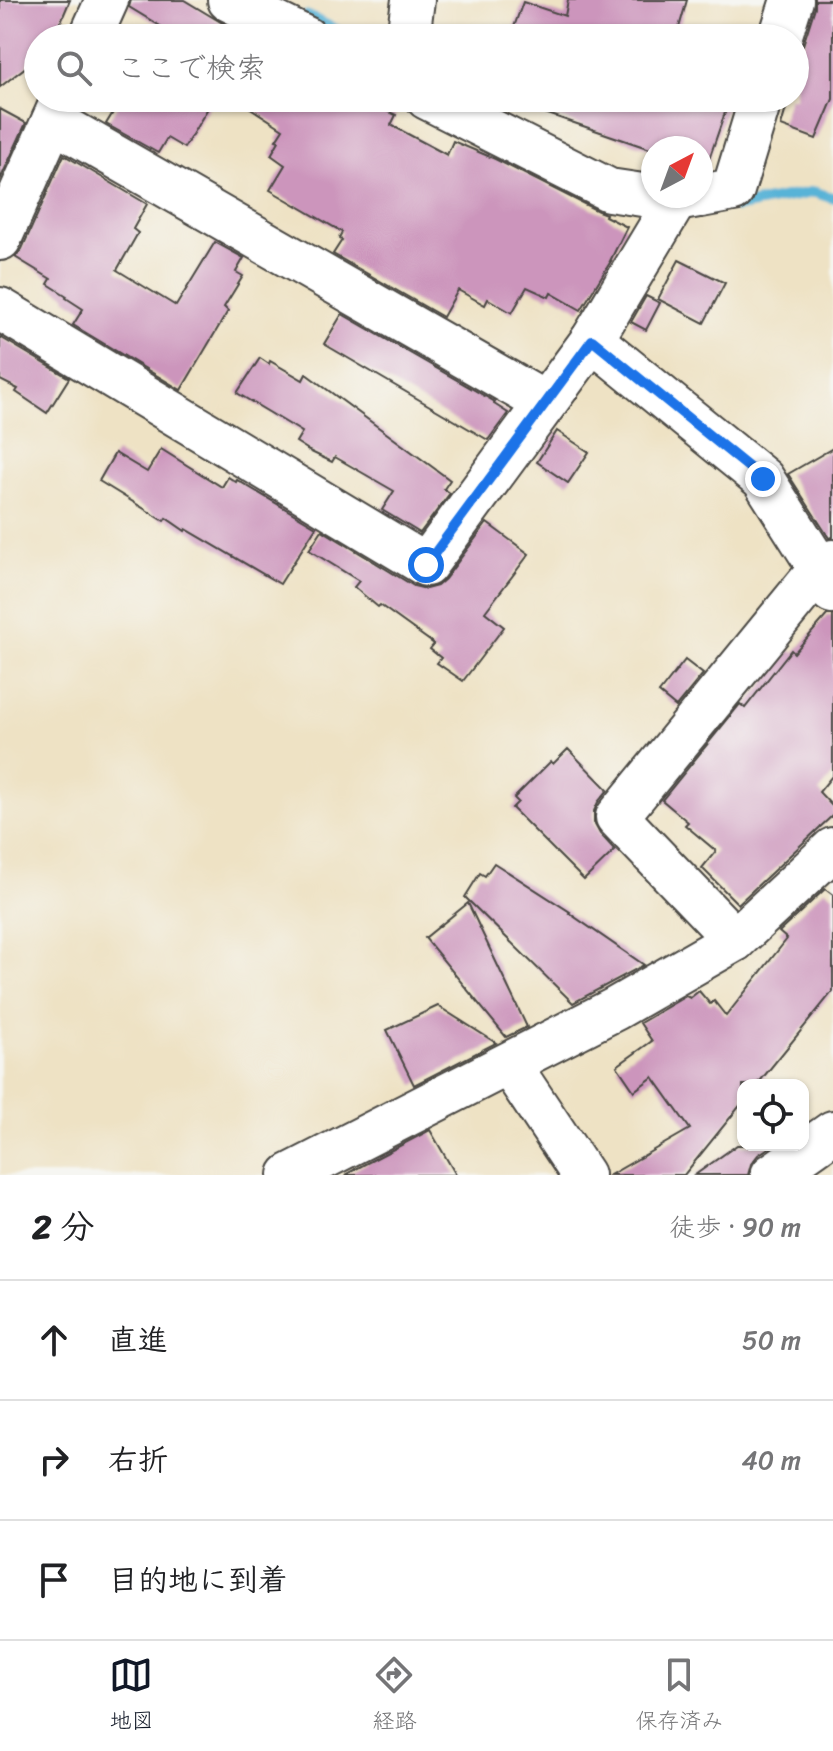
<!DOCTYPE html>
<html lang="ja">
<head>
<meta charset="utf-8">
<style>
  body { margin:0; font-family:Sriracha,"Klee One",sans-serif; background:#f2f2f2; color:#202124 }
  .controls { position:absolute; right:24px; bottom:24px; display:grid; overflow:hidden; border-radius:16px; box-shadow:0 2px 6px #0004 }
  .controls button { width:72px; height:72px; display:grid; place-items:center; padding:0; border:0; border-bottom:2px solid #e0e0e0; background:#fff; color:#202124; font:40px sans-serif }
  .compass { position:absolute; left:641px; top:136px; width:72px; height:72px; border-radius:50%; background:#fff; box-shadow:0 2px 6px #0004; rotate:41deg }
  .stop { position:absolute; width:24px; height:24px; margin:-18px; border:6px solid #1a73e8; border-radius:50%; background:#fff }
  .stop.end { background:#1a73e8; border-color:#fff; box-shadow:0 2px 8px #0008 }
  .list { margin:0; padding:0; list-style:none }
  h2 { display:flex; justify-content:space-between; align-items:center; height:104px; margin:0; padding:0 32px; font-size:34px }
  h2 small { font-size:26px; font-weight:400; color:#757577 }
  .list li { display:grid; grid-template-columns:52px 1fr auto; gap:24px; align-items:center; box-sizing:border-box; height:120px; padding:0 32px; border-top:2px solid #e0e0e0 }
  .list b { display:block; font-size:30px; white-space:nowrap }
  .list em { font-size:26px; font-style:normal; color:#757577 }
  .icon { flex:none; width:44px; height:44px; fill:none; stroke:currentColor; stroke-width:2; stroke-linecap:round; stroke-linejoin:round }
  .map { position:relative; flex:none; width:833px; height:1175px; overflow:hidden }
  .search { position:absolute; background:#fff; box-shadow:0 2px 6px #0004; left:24px; right:24px; top:24px; height:88px; display:flex; align-items:center; gap:20px; box-sizing:border-box; padding:0 28px; border-radius:44px; color:#757577; font-size:30px }
  .sheet { height:464px; background:#fff }
  nav { display:flex; justify-content:space-around; align-items:center; box-sizing:border-box; height:112px; border-top:2px solid #e0e0e0; background:#fff; font-size:22px; color:#757577 }
  nav a { display:grid; justify-items:center; gap:4px }
  nav .on { color:#111827 }
  .map>svg:first-child { display:block }
  .lines { fill:none; stroke-linecap:round; stroke-linejoin:round }
  .stream { stroke:#59b3d7; stroke-width:11 }
  .building { fill:#cc95bc }
  .minor-casing { stroke:#484642; stroke-width:46 }
  .minor { stroke:#fff; stroke-width:42 }
  .route { stroke:#1a73e8; stroke-width:10 }
</style>
</head>
<body>
<div class="map">
<svg width="833" height="1175" viewBox="0 0 833 1175">
  <rect width="100%" height="100%" fill="#f6f6f2"/>
  <filter id="ink" filterUnits="userSpaceOnUse"><feTurbulence type="fractalNoise" baseFrequency=".0125" numOctaves="2"/><feDisplacementMap in="SourceGraphic" scale="16" xChannelSelector="R" yChannelSelector="G"/><feConvolveMatrix kernelMatrix="1 2 1 2 8 2 1 2 1" color-interpolation-filters="sRGB"/></filter>
  <filter id="wash" filterUnits="userSpaceOnUse"><feTurbulence type="fractalNoise" baseFrequency=".006" numOctaves="4" result="noise"/><feDisplacementMap in="SourceGraphic" scale="32" xChannelSelector="R" yChannelSelector="G"/><feGaussianBlur stdDeviation="1.8" result="paint"/><feColorMatrix in="noise" values="0 0 0 0 0 0 0 0 0 0 0 0 0 0 0 0 0 1.4 0 .05"/><feComposite in="paint" operator="in"/></filter>
  <g filter="url(#wash)">
    <rect width="100%" height="100%" fill="#eee2c4"/>
    <g class="lines">
      <g class="stream">
        <polyline points="307,16 353,38"/>
        <polyline points="736,207 814,192 833,198"/>
      </g>
    </g>
    <g id="blocks">
      <g class="building">
        <polygon points="0,0 70,0 54,38 38,38 38,57 32,54 27,66 0,87"/>
        <polygon points="131,0 184,0 247,38 180,38 129,7"/>
        <polygon points="568,0 687,0 676,38 510,38 523,2 565,16"/>
        <polygon points="815,0 833,0 833,99 816,139 781,126 789,98 795,98 795,56 803,45 815,7"/>
        <polygon points="122,98 214,98 184,148 167,138 158,153 106,124"/>
        <polygon points="235,98 358,98 396,115 391,125 447,155 453,141 495,159 598,211 606,214 605,216 627,227 610,261 611,261 581,310 551,293 549,297 527,287 512,313 488,299 485,305 458,290 443,317 333,254 342,240 339,238 342,232 270,190 285,165 271,155 279,141 276,140 283,129"/>
        <polygon points="517,98 730,98 706,168 701,166 701,148 653,148 653,150 516,103"/>
        <polygon points="0,109 26,123 0,180"/>
        <polygon points="64,155 147,204 133,229 138,233 117,270 176,306 215,242 244,258 236,272 243,276 224,307 228,311 181,390 73,325 83,309 66,298 67,296 48,284 51,279 15,257 22,249"/>
        <polygon points="679,260 725,283 704,323 658,299"/>
        <polygon points="646,296 660,303 646,330 631,322"/>
        <polygon points="342,314 495,402 494,404 508,413 488,440 324,344"/>
        <polygon points="0,337 69,378 47,413 16,392 18,389 0,380"/>
        <polygon points="260,358 269,364 270,361 303,380 306,374 450,480 444,489 450,493 420,533 382,510 394,491 335,457 332,462 307,450 307,449 296,442 302,432 237,393"/>
        <polygon points="557,431 589,452 568,483 537,462"/>
        <polygon points="833,448 833,537 829,538 788,474"/>
        <polygon points="161,449 222,487 228,477 236,482 237,480 316,527 280,584 186,529 185,531 166,518 164,521 99,481 115,453 147,472"/>
        <polygon points="487,523 529,554 485,612 504,627 463,681 437,663 441,658 430,649 434,644 380,605 378,607 354,587 359,581 309,550 322,530 414,586 426,589 437,586 445,579"/>
        <polygon points="827,615 833,615 833,775 819,792 833,807 833,815 738,904 702,868 716,851 685,825 688,822 662,800 740,704 745,708 791,650 794,653"/>
        <polygon points="685,660 703,674 676,707 659,693"/>
        <polygon points="568,749 608,790 598,802 594,811 594,823 600,834 615,850 584,880 512,808 518,802 514,798 551,761 553,764"/>
        <polygon points="494,863 570,912 569,913 644,965 573,1003 465,897 480,873 485,876"/>
        <polygon points="825,889 833,895 833,991 761,1080 755,1085 743,1085 743,1102 684,1175 610,1175 690,1129 653,1077 634,1091 617,1066 652,1041 640,1023 686,996 690,998 699,991 710,1004 714,1001 726,1016 787,939 779,932"/>
        <polygon points="468,903 527,1027 506,1037 425,938"/>
        <polygon points="438,1006 496,1043 414,1085 387,1030"/>
        <polygon points="430,1130 456,1175 345,1175 365,1164"/>
        <polygon points="737,1145 773,1145 758,1155 751,1164 748,1175 695,1175"/>
      </g>
    </g>
  </g>
  <g filter="url(#ink)">
    <use href="#blocks" fill-opacity="0" stroke="#484642" stroke-width="2"/>
    <g class="lines">
      <g class="minor-casing">
        <g id="minor">
          <polyline points="229,0 306,38"/>
          <polyline points="90,38 107,0"/>
          <polyline points="408,38 413,0"/>
          <polyline points="780,38 792,0"/>
          <polyline points="427,98 609,190 676,200 698,196"/>
          <polyline points="53,121 545,403"/>
          <polyline points="701,196 733,190 761,98"/>
          <polyline points="0,239 63,98"/>
          <polyline points="0,309 426,565 592,340 676,200"/>
          <polyline points="592,340 763,479 820,569 827,586 832,592"/>
          <polyline points="735,940 617,817 820,569 833,561"/>
          <polyline points="509,1064 583,1175"/>
          <polyline points="290,1175 615,1009 735,940 833,849"/>
          <polyline points="772,1175 833,1132"/>
        </g>
      </g>
      <use href="#minor" class="minor"/>
    </g>
  </g>
  <g class="lines" filter="url(#ink)">
    <polyline class="route" points="426,565 592,340 763,479"/>
  </g>
</svg>
<div class="controls">
<button><svg class="icon" aria-label="locate" viewBox="0 0 24 24"><circle cx="12" cy="12" r="6"/><path d="M12 2v4M12 18v4M2 12h4M18 12h4"/></svg></button>
</div>
<svg class="compass" viewBox="-18 -18 36 36"><path d="M0-13l5 13h-10z" fill="#e53935"/><path d="M0 13l5-13h-10z" fill="#757577"/></svg>
<div class="stop" style="left:426px;top:565px"></div>
<div class="stop end" style="left:763px;top:479px"></div>
<div class="search"><svg class="icon" aria-label="search" viewBox="0 0 24 24"><circle cx="10" cy="10" r="6"/><path d="M15 15l6 6"/></svg>ここで検索</div>
</div>
<section class="sheet">
<h2>2 分<small>徒歩 · 90 m</small></h2>
<ul class="list">
<li><svg class="icon" aria-label="ahead" viewBox="0 0 24 24"><path d="M12 20V5M6 11l6-6 6 6"/></svg><div><b>直進</b></div><em>50 m</em></li>
<li><svg class="icon" aria-label="right" viewBox="0 0 24 24"><path d="M7 20v-9h11M14 6l5 5-5 5"/></svg><div><b>右折</b></div><em>40 m</em></li>
<li><svg class="icon" aria-label="arrive" viewBox="0 0 24 24"><path d="M6 21V4h12l-3 4 3 4H6"/></svg><div><b>目的地に到着</b></div></li>
</ul>
</section>
<nav>
<a class="on"><svg class="icon" aria-label="map" viewBox="0 0 24 24"><path d="M3 6l6-2 6 2 6-2v14l-6 2-6-2-6 2zM9 4v14M15 6v14"/></svg>地図</a>
<a><svg class="icon" aria-label="directions" viewBox="0 0 24 24"><path d="M12 3l9 9-9 9-9-9zM9 14v-3h6M13 9l2 2-2 2"/></svg>経路</a>
<a><svg class="icon" aria-label="saved" viewBox="0 0 24 24"><path d="M7 4h10v16l-5-4-5 4z"/></svg>保存済み</a>
</nav>
</body>
</html>
